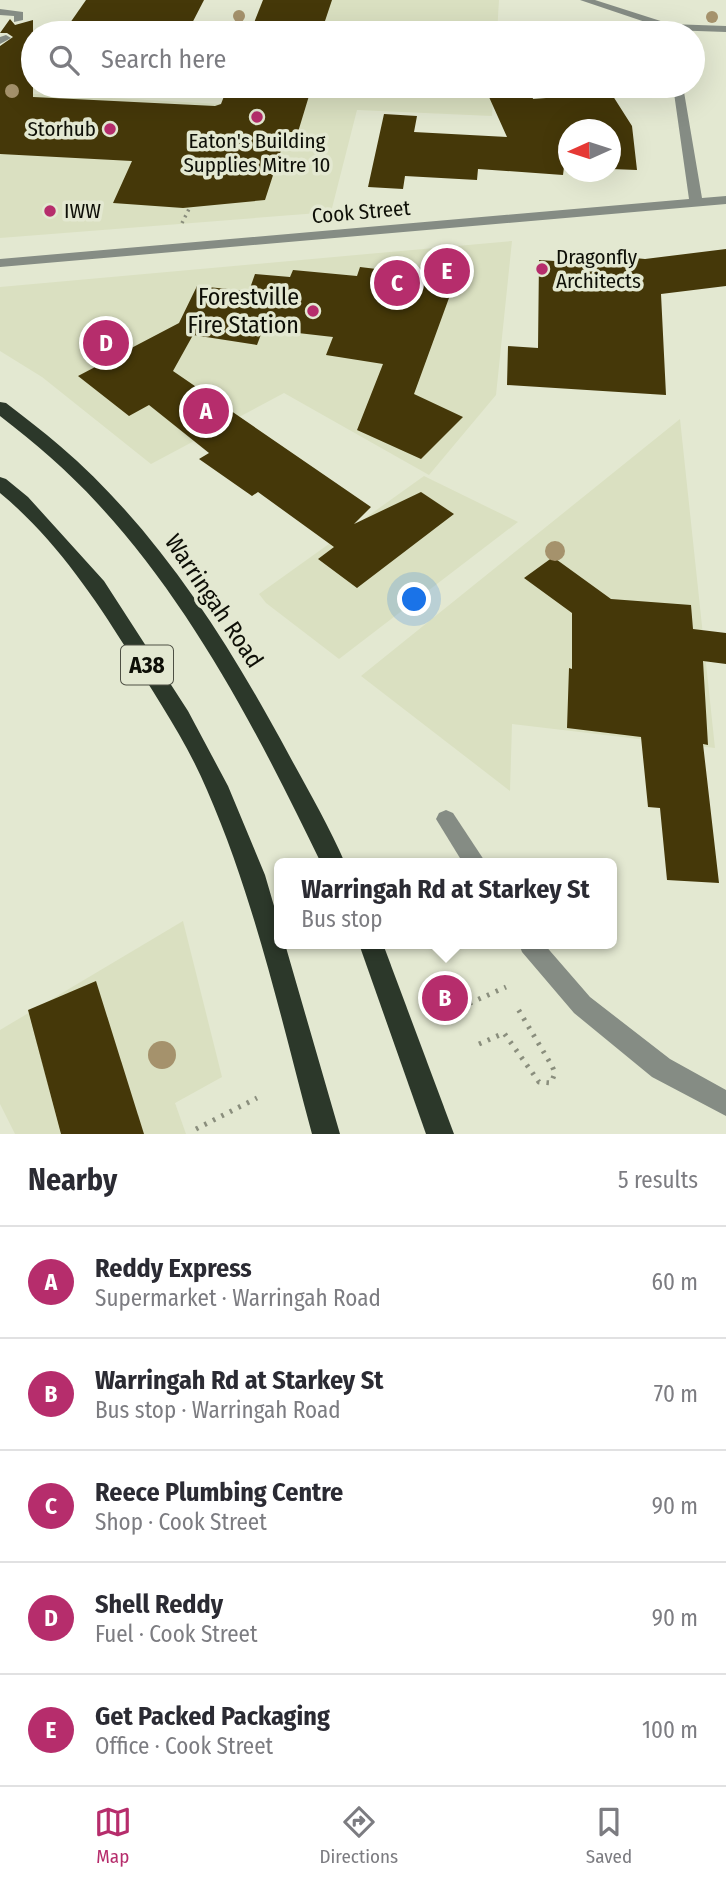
<!DOCTYPE html>
<html lang="en">
<head>
<meta charset="utf-8">
<style>
  body { margin:0; font-family:"Fira Sans Condensed",sans-serif; background:#f2f2f3; color:#2b2b33 }
  .compass { position:absolute; left:558px; top:119px; width:63px; height:63px; border-radius:50%; background:#fff; box-shadow:0 7px 28px #0002; rotate:267deg }
  .you { position:absolute; left:415px; top:600px; width:24px; height:24px; margin:-18px; border:5px solid #fff; border-radius:50%; background:#1a73e8; box-shadow:0 0 0 10px #1a73e833 }
  .badge { display:grid; place-items:center; width:46px; height:46px; border-radius:50%; background:#b62d6c; color:#fff; font-size:23px; font-weight:700 }
  .pin { position:absolute; translate:-50% -50%; border:4px solid #fff; box-shadow:0 2px 7px #0006 }
  .popup { position:absolute; left:274px; top:858px; width:343px; height:91px; box-sizing:border-box; display:grid; place-content:center; border-radius:10px; background:#fff; filter:drop-shadow(0 2px 5px #0005); font-size:23px; white-space:nowrap; color:#7c7c81 }
  .popup b { font-size:26px; color:#2b2b33 }
  .popup::after { content:''; position:absolute; left:50%; top:100%; margin-left:-14px; border:14px solid transparent; border-top-color:#fff }
  .list { margin:0; padding:0; list-style:none }
  h2 { display:flex; justify-content:space-between; align-items:center; height:91px; margin:0; padding:0 28px; font-size:30px }
  h2 small { font-size:23px; font-weight:400; color:#7c7c81 }
  .list li { display:grid; grid-template-columns:46px 1fr auto; gap:21px; align-items:center; box-sizing:border-box; height:112px; padding:0 28px; border-top:2px solid #e1e1e2 }
  .list b { display:block; font-size:26px; white-space:nowrap }
  .list p { margin:0; font-size:23px; white-space:nowrap; color:#7c7c81 }
  .list em { font-size:23px; font-style:normal; color:#7c7c81 }
  .icon { flex:none; width:38px; height:38px; fill:none; stroke:currentColor; stroke-width:2; stroke-linecap:round; stroke-linejoin:round }
  .map { position:relative; flex:none; width:726px; height:1134px; overflow:hidden }
  .search { position:absolute; background:#fff; box-shadow:0 7px 28px #0002; left:21px; right:21px; top:21px; height:77px; display:flex; align-items:center; gap:18px; box-sizing:border-box; padding:0 24px; border-radius:38px; color:#7c7c81; font-size:26px }
  .sheet { height:651px; background:#fff }
  nav { display:flex; justify-content:space-around; align-items:center; box-sizing:border-box; height:98px; border-top:2px solid #e1e1e2; background:#fff; font-size:19px; color:#7c7c81 }
  nav a { display:grid; justify-items:center; gap:4px }
  nav .on { color:#b62d6c }
  .map>svg:first-child { display:block }
  .built { fill:#dae0c1 }
  .building { fill:#453809 }
  .lines { fill:none; stroke-linecap:round; stroke-linejoin:round }
  .path-far1 { stroke:#8a8e7d; stroke-width:3.5; stroke-dasharray:2 4.5; stroke-linecap:butt }
  .path { stroke:#8a8e7d; stroke-width:5; stroke-dasharray:2.5 7; stroke-linecap:butt }
  .service { fill:#858c84; fill-rule:evenodd }
  .minor { fill:#858c84; fill-rule:evenodd }
  .trunk { fill:#2c382a; fill-rule:evenodd }
  .tree { fill:#a5926c }
  .poi-dot { fill:#b62d6c; stroke:#e3e8d1; stroke-width:2.5 }
  .labels { text-anchor:middle; dominant-baseline:central; stroke-width:7; stroke-linejoin:round; paint-order:stroke }
  .far-poi-label { font-size:21px; fill:#0e0f07; stroke:#e3e8d1; text-anchor:start }
  .far-street-label { font-size:21px; fill:#0e0f07; stroke:#e3e8d1 }
  .shield { fill:#e3e8d1; stroke:#4e5044; stroke-width:2 }
  .shield-label { font-size:23px; font-weight:bold; fill:#0e0f07 }
  .poi-label { font-size:24px; fill:#0e0f07; stroke:#e3e8d1; text-anchor:end }
  .street-label { font-size:24px; fill:#0e0f07; stroke:#e3e8d1 }
</style>
</head>
<body>
<div class="map">
<svg width="726" height="1134" viewBox="0 0 726 1134">
  <rect width="100%" height="100%" fill="#e3e8d1"/>
  <g class="built">
    <polygon points="263,0 499,0 497,33 250,33"/>
    <polygon points="228,86 494,86 492,116 357,110 331,212 0,238 0,92 221,104"/>
    <polygon points="512,241 496,395 429,475 284,393 151,464 42,377 0,351 0,287"/>
    <polygon points="680,419 715,748 512,724 510,791 361,676"/>
    <polygon points="424,476 518,522 339,659 266,603 259,594"/>
    <polygon points="183,921 222,1077 175,1103 186,1134 15,1134 0,1104 0,1030"/>
  </g>
  <g class="building">
    <polygon points="86,0 204,0 187,33 63,33"/>
    <polygon points="263,0 332,0 321,33 250,33"/>
    <polygon points="10,19 15,25 33,20 33,97 215,106 221,104 228,86 312,86 298,132 287,132 265,200 183,208 113,203 132,161 0,154 0,46 13,37 7,33 0,33"/>
    <polygon points="611,93 632,126 637,170 611,169 611,130 569,130 569,167 564,167 563,175 478,169 477,180 405,176 403,189 368,187 384,114 417,116 414,132 507,137 489,97 532,94 533,99"/>
    <polygon points="726,249 726,286 661,294 666,395 507,385 508,346 538,348 539,260 601,264 602,255 645,259"/>
    <polygon points="465,254 414,394 463,417 421,459 357,430 383,364 326,355 333,337 263,329 257,345 193,335 173,371 371,507 354,524 421,492 454,514 357,588 318,559 334,547 258,492 252,496 199,459 209,453 149,405 129,416 78,376 179,323 197,286 249,291 255,274 290,277 293,270 357,276 360,267 418,274 424,259"/>
    <polygon points="553,557 611,599 691,605 693,629 726,633 726,664 703,661 708,745 703,744 719,883 667,880 660,808 648,807 641,737 567,728 569,668 572,669 572,613 524,578"/>
    <polygon points="96,981 144,1134 61,1134 28,1010"/>
  </g>
  <g class="lines">
    <polyline class="path-far1" points="182,223 190,207"/>
    <g class="path">
      <polyline points="461,1007 506,987"/>
      <polyline points="479,1044 504,1033 539,1082 551,1083 555,1073 552,1066 518,1009"/>
      <polyline points="196,1129 257,1098"/>
    </g>
    <g class="service">
      <polygon points="0,9 23,12 23,20 14,22 14,16 0,15"/>
      <polygon points="6,35 11,38 0,44 0,37"/>
      <polygon points="446,810 453,813 486,863 463,863 436,819 439,813"/>
      <polygon points="519,944 544,944 590,997 670,1059 726,1090 726,1116 652,1077 574,1013 522,952"/>
    </g>
    <g class="minor">
      <polygon points="580,0 595,0 670,24 726,26 726,32 669,30"/>
      <polygon points="673,86 683,86 702,198 726,196 726,204 0,267 0,259 689,199"/>
    </g>
    <g class="trunk">
      <path d="M0,402L6,403C24,417 43,431 60,446C157,529 229,643 289,755C308,790 329,826 345,863H321C260,737 194,608 98,504C68,471 35,443 0,416Z"/>
      <path d="M0,477L6,479L28,497L104,581L188,711L228,786L265,875L279,923V944H285L340,1134H312C281,1019 255,900 207,790C186,740 154,694 126,648C91,592 51,535 0,493Z"/>
      <polygon points="359,944 383,944 454,1134 426,1134"/>
    </g>
  </g>
  <g class="tree">
    <circle cx="239" cy="16" r="6"/>
    <circle cx="712" cy="17" r="6"/>
    <circle cx="12" cy="91" r="7"/>
    <circle cx="555" cy="551" r="10"/>
    <circle cx="162" cy="1055" r="14"/>
  </g>
  <g class="poi-dot">
    <circle cx="257" cy="117" r="7"/>
    <circle cx="110" cy="129" r="7"/>
    <circle cx="50" cy="211" r="7"/>
    <circle cx="542" cy="269" r="7"/>
    <circle cx="313" cy="311" r="7"/>
  </g>
  <g class="labels">
    <g class="far-poi-label">
      <text x="96" y="129" text-anchor="end">Storhub</text>
      <text x="257" y="141" text-anchor="middle">Eaton's Building<tspan x="257" dy="24">Supplies Mitre 10</tspan></text>
      <text x="64" y="211">IWW</text>
      <text x="556" y="257">Dragonfly<tspan x="556" dy="24">Architects</tspan></text>
    </g>
    <g class="far-street-label">
      <text transform="translate(361 212) rotate(-5)">Cook Street</text>
    </g>
    <rect class="shield" x="121" y="645.5" width="52" height="39" rx="5"/>
    <g class="shield-label">
      <text x="147" y="665">A38</text>
    </g>
    <g class="poi-label">
      <text x="299" y="297">Forestville<tspan x="299" dy="28">Fire Station</tspan></text>
    </g>
    <g class="street-label">
      <text transform="translate(214 601) rotate(56)">Warringah Road</text>
    </g>
  </g>
</svg>
<svg class="compass" viewBox="-18 -18 36 36"><path d="M0-13l5 13h-10z" fill="#e53935"/><path d="M0 13l5-13h-10z" fill="#7c7c81"/></svg>
<div class="you"></div>
<div class="pin badge" style="left:206px;top:411px">A</div>
<div class="pin badge" style="left:445px;top:998px">B</div>
<div class="popup"><b>Warringah Rd at Starkey St</b>Bus stop</div>
<div class="pin badge" style="left:397px;top:283px">C</div>
<div class="pin badge" style="left:106px;top:343px">D</div>
<div class="pin badge" style="left:447px;top:271px">E</div>
<div class="search"><svg class="icon" aria-label="search" viewBox="0 0 24 24"><circle cx="10" cy="10" r="6"/><path d="M15 15l6 6"/></svg>Search here</div>
</div>
<section class="sheet">
<h2>Nearby<small>5 results</small></h2>
<ul class="list">
<li><span class="badge">A</span><div><b>Reddy Express</b><p>Supermarket · Warringah Road</p></div><em>60 m</em></li>
<li><span class="badge">B</span><div><b>Warringah Rd at Starkey St</b><p>Bus stop · Warringah Road</p></div><em>70 m</em></li>
<li><span class="badge">C</span><div><b>Reece Plumbing Centre</b><p>Shop · Cook Street</p></div><em>90 m</em></li>
<li><span class="badge">D</span><div><b>Shell Reddy</b><p>Fuel · Cook Street</p></div><em>90 m</em></li>
<li><span class="badge">E</span><div><b>Get Packed Packaging</b><p>Office · Cook Street</p></div><em>100 m</em></li>
</ul>
</section>
<nav>
<a class="on"><svg class="icon" aria-label="map" viewBox="0 0 24 24"><path d="M3 6l6-2 6 2 6-2v14l-6 2-6-2-6 2zM9 4v14M15 6v14"/></svg>Map</a>
<a><svg class="icon" aria-label="directions" viewBox="0 0 24 24"><path d="M12 3l9 9-9 9-9-9zM9 14v-3h6M13 9l2 2-2 2"/></svg>Directions</a>
<a><svg class="icon" aria-label="saved" viewBox="0 0 24 24"><path d="M7 4h10v16l-5-4-5 4z"/></svg>Saved</a>
</nav>
</body>
</html>
